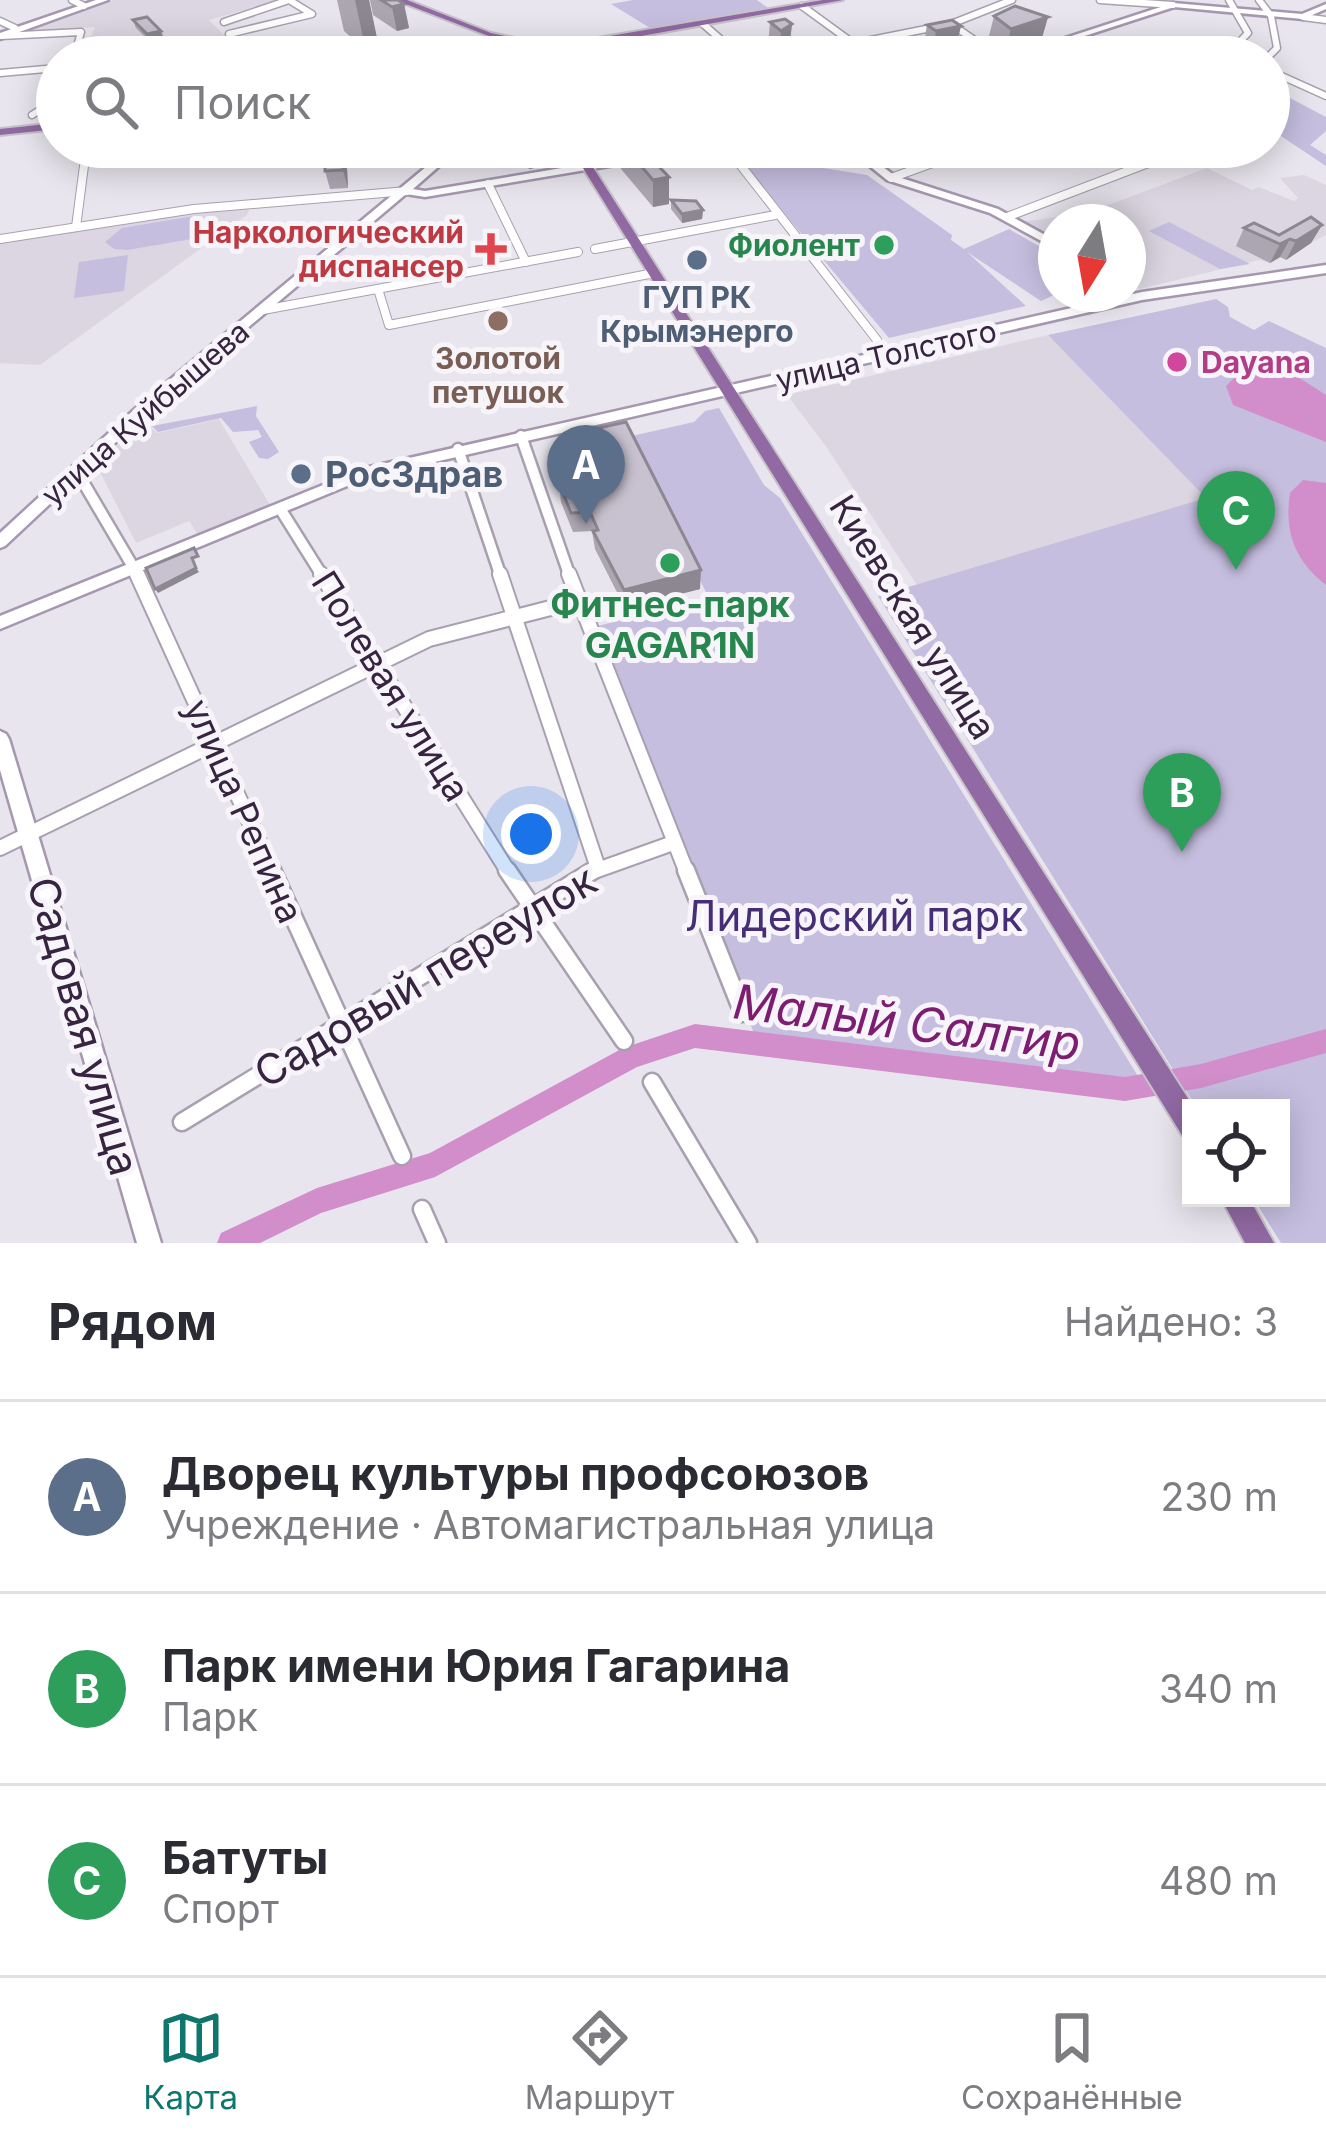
<!DOCTYPE html>
<html lang="ru">
<head>
<meta charset="utf-8">
<style>
  body { margin:0; font-family:Inter,sans-serif; background:#f2f2f3; color:#2b2b33 }
  .controls { position:absolute; right:36px; bottom:36px; display:grid; overflow:hidden; border-radius:0px; box-shadow:0 6px 30px #0003 }
  .controls button { width:108px; height:108px; display:grid; place-items:center; padding:0; border:0; border-bottom:3px solid #e1e1e2; background:#fff; color:#2b2b33; font:60px sans-serif }
  .compass { position:absolute; left:1038px; top:204px; width:108px; height:108px; border-radius:50%; background:#fff; box-shadow:0 6px 30px #0003; rotate:191deg }
  .you { position:absolute; left:531px; top:834px; width:42px; height:42px; margin:-30px; border:9px solid #fff; border-radius:50%; background:#1a73e8; box-shadow:0 0 0 18px #1a73e833 }
  .badge { display:grid; place-items:center; width:78px; height:78px; border-radius:50%; background:#0f766e; color:#fff; font-size:39px; font-weight:700 }
  .pin { position:absolute; translate:-50% -99px; filter:drop-shadow(0 3px 6px #0008) }
  .pin::after { content:''; position:absolute; top:63px; width:42px; height:36px; background:inherit; clip-path:polygon(0 0,100% 0,50% 100%) }
  .list { margin:0; padding:0; list-style:none }
  h2 { display:flex; justify-content:space-between; align-items:center; height:156px; margin:0; padding:0 48px; font-size:51px }
  h2 small { font-size:39px; font-weight:400; color:#7c7c81 }
  .list li { display:grid; grid-template-columns:78px 1fr auto; gap:36px; align-items:center; box-sizing:border-box; height:192px; padding:0 48px; border-top:3px solid #e1e1e2 }
  .list b { display:block; font-size:45px; white-space:nowrap }
  .list p { margin:0; font-size:39px; white-space:nowrap; color:#7c7c81 }
  .list em { font-size:39px; font-style:normal; color:#7c7c81 }
  .icon { flex:none; width:66px; height:66px; fill:none; stroke:currentColor; stroke-width:2; stroke-linecap:round; stroke-linejoin:round }
  .map { position:relative; flex:none; width:1326px; height:1243px; overflow:hidden }
  .search { position:absolute; background:#fff; box-shadow:0 6px 30px #0003; left:36px; right:36px; top:36px; height:132px; display:flex; align-items:center; gap:30px; box-sizing:border-box; padding:0 42px; border-radius:66px; color:#7c7c81; font-size:45px }
  .sheet { height:732px; background:#fff }
  nav { display:flex; justify-content:space-around; align-items:center; box-sizing:border-box; height:168px; border-top:3px solid #e1e1e2; background:#fff; font-size:33px; color:#7c7c81 }
  nav a { display:grid; justify-items:center; gap:6px }
  nav .on { color:#0f766e }
  .map>svg:first-child { display:block }
  .built { fill:#dcd6e2 }
  .green { fill:#c5bedf }
  .water { fill:#d28dcb }
  .lines { fill:none; stroke-linecap:round; stroke-linejoin:round }
  .river { fill:#d28dcb; fill-rule:evenodd }
  .street-far4-casing { stroke:#a9a0af; stroke-width:9 }
  .street-far3-casing { stroke:#a9a0af; stroke-width:10 }
  .street-far2-casing { stroke:#a9a0af; stroke-width:15 }
  .street-far1-casing { stroke:#a9a0af; stroke-width:18 }
  .street-casing { stroke:#a9a0af; stroke-width:21 }
  .secondary-casing { stroke:#a597af; stroke-width:5 }
  .primary-casing { stroke:#c7c2ca; stroke-width:4 }
  .street-far4 { stroke:#fff; stroke-width:6 }
  .street-far3 { stroke:#fff; stroke-width:8 }
  .street-far2 { stroke:#fff; stroke-width:10 }
  .street-far1 { stroke:#fff; stroke-width:14 }
  .street { stroke:#fff; stroke-width:16 }
  .secondary { fill:#fff; fill-rule:evenodd }
  .primary { fill:#9169a3; fill-rule:evenodd }
  .wall { fill:#aca6b2 }
  .shaded-wall { fill:#8c8791 }
  .building { fill:#c8c1cf; stroke:#8c8791; stroke-width:3 }
  .leisure-dot { fill:#2e9e5b; stroke:#f7f5fa; stroke-width:4.5 }
  .health-dot { fill:#e0444e; stroke:#f7f5fa; stroke-width:4.5 }
  .service-dot { fill:#5c6f8a; stroke:#f7f5fa; stroke-width:4.5 }
  .education-dot { fill:#8d6e63; stroke:#f7f5fa; stroke-width:4.5 }
  .hotel-dot { fill:#d1479c; stroke:#f7f5fa; stroke-width:4.5 }
  .labels { text-anchor:middle; dominant-baseline:central; stroke-width:10; stroke-linejoin:round; paint-order:stroke }
  .far-health-label { font-size:30px; font-weight:bold; fill:#be3a42; stroke:#f7f5fa; text-anchor:end }
  .far-leisure-label { font-size:30px; font-weight:bold; fill:#27864d; stroke:#f7f5fa; text-anchor:end }
  .far-service-label { font-size:30px; font-weight:bold; fill:#4e5e75; stroke:#f7f5fa }
  .far-street-label { font-size:30px; fill:#372440; stroke:#f7f5fa }
  .far-education-label { font-size:30px; font-weight:bold; fill:#785e54; stroke:#f7f5fa }
  .far-hotel-label { font-size:30px; font-weight:bold; fill:#b23c85; stroke:#f7f5fa; text-anchor:start }
  .service-label { font-size:36px; font-weight:bold; fill:#4e5e75; stroke:#f7f5fa; text-anchor:start }
  .leisure-label { font-size:36px; font-weight:bold; fill:#27864d; stroke:#f7f5fa }
  .street-label { font-size:36px; fill:#372440; stroke:#f7f5fa }
  .near-park-label { font-size:42px; fill:#462e77; stroke:#f7f5fa }
  .near-street-label { font-size:42px; fill:#372440; stroke:#f7f5fa }
  .near-water-label { font-size:48px; font-style:italic; fill:#7c1d72; stroke:#f7f5fa }
</style>
</head>
<body>
<div class="map">
<svg width="1326" height="1243" viewBox="0 0 1326 1243">
  <rect width="100%" height="100%" fill="#e9e5ee"/>
  <g class="built">
    <polygon points="114,0 280,0 209,20 237,48 145,57 83,57 95,27 16,32"/>
    <polygon points="1207,168 1252,190 1259,187 1294,201 1298,198 1280,178 1304,175 1326,185 1326,235 1270,263 1259,260 1140,289 1128,282 1128,222 1056,222 1056,242 1020,222 1087,213"/>
    <polygon points="251,205 247,215 40,365 0,363 0,240"/>
    <polygon points="1048,335 1207,498 917,585 825,445 787,395"/>
    <polygon points="219,419 270,505 198,535 189,521 136,543 96,464 134,430 151,427 157,433"/>
  </g>
  <g class="green">
    <polygon points="633,0 757,0 768,8 650,28 611,4"/>
    <polygon points="1269,87 1326,117 1326,131 1310,145 1326,155 1326,166 1269,128"/>
    <polygon points="773,160 867,175 952,235 951,240 964,249 1009,229 1056,256 1056,294 1041,301 967,252 1026,306 889,338 743,164"/>
    <polygon points="194,216 216,222 214,231 204,237 127,250 114,249 105,242 122,228"/>
    <polygon points="1169,222 1250,264 1220,269 1149,231"/>
    <polygon points="128,255 124,291 74,298 79,262"/>
    <polygon points="1216,299 1228,307 1230,317 1254,330 1269,321 1326,348 1326,1243 1281,1243 1253,1198 1281,1198 1281,1108 1197,1108 878,596 1206,498 1048,335"/>
    <polygon points="257,406 256,416 279,452 268,459 259,458 249,442 262,437 258,430 233,432 221,418 158,432 152,426"/>
    <polygon points="719,408 764,485 780,498 1141,1081 1127,1087 757,1041 594,627 709,598 627,437 694,422 705,411"/>
  </g>
  <g class="water">
    <polygon points="1251,361 1284,368 1326,395 1326,442 1233,405 1226,386"/>
    <path d="M1303,480L1326,483V585C1295,561 1284,532 1290,493Z"/>
  </g>
  <g class="lines">
    <polygon class="river" points="695,1024 1125,1077 1201,1064 1326,1029 1326,1053 1201,1088 1125,1101 695,1048 637,1067 435,1177 321,1213 260,1243 217,1243 221,1233 317,1188 430,1153 623,1048"/>
    <g class="street-far4-casing">
      <g id="street-far4">
        <polyline points="72,0 84,6"/>
        <polyline points="1100,0 1173,5"/>
        <polyline points="1259,0 1271,16 1277,48 1268,57"/>
        <polyline points="802,6 872,57"/>
        <polyline points="1303,17 1326,20"/>
        <polyline points="0,21 15,28"/>
        <polyline points="224,22 289,0 312,14 229,34"/>
        <polyline points="703,24 740,56"/>
        <polyline points="951,24 999,57"/>
        <polyline points="1,36 81,32 74,57"/>
        <polyline points="187,57 233,53 239,57"/>
        <polyline points="786,57 951,24 1012,0"/>
        <polyline points="1225,57 1248,33 1229,0"/>
        <polyline points="0,73 57,68"/>
        <polyline points="1275,73 1326,96"/>
        <polyline points="32,115 57,99"/>
        <polyline points="726,147 730,152"/>
        <polyline points="962,152 976,147"/>
        <polyline points="1177,152 1190,147"/>
      </g>
    </g>
    <g class="street-far3-casing">
      <g id="street-far3">
        <polyline points="728,149 877,340"/>
        <polyline points="891,178 971,149"/>
        <polyline points="488,184 526,262"/>
        <polyline points="1007,217 1185,149"/>
        <polyline points="76,227 84,166"/>
        <polyline points="0,239 194,209 407,191"/>
        <polyline points="595,249 775,215"/>
        <polyline points="378,289 389,325 654,273"/>
        <polyline points="263,310 578,252"/>
      </g>
    </g>
    <g class="street-far2-casing">
      <g id="street-far2">
        <polyline points="521,436 570,577"/>
        <polyline points="458,449 501,577"/>
        <polyline points="76,470 139,577"/>
        <polyline points="281,510 323,577"/>
      </g>
    </g>
    <g class="street-far1-casing">
      <g id="street-far1">
        <polyline points="137,574 273,873"/>
        <polyline points="321,574 509,873"/>
        <polyline points="500,574 598,868"/>
        <polyline points="569,574 687,873"/>
        <polyline points="0,848 429,639 578,601"/>
        <polyline points="589,873 673,843"/>
      </g>
    </g>
    <g class="street-casing">
      <g id="street">
        <polyline points="272,870 402,1156"/>
        <polyline points="507,870 624,1041"/>
        <polyline points="686,870 743,1013"/>
        <polyline points="652,1082 748,1243"/>
        <polyline points="182,1122 594,870"/>
        <polyline points="422,1209 437,1243"/>
      </g>
    </g>
    <g class="secondary-casing">
      <g id="secondary">
        <polygon points="96,0 108,0 0,39 0,33"/>
        <polygon points="1173,3 1302,14 1326,4 1326,9 1303,19 1174,7 1020,57 1007,57"/>
        <polygon points="450,147 461,147 413,189 425,191 687,147 710,147 705,150 425,197 406,194 147,413 5,546 0,548 0,533 137,407"/>
        <path d="M713,147H755C746,152 722,152 713,147Z"/>
        <polygon points="846,147 857,147 895,176 998,209 1056,241 1056,249 990,213 887,180"/>
        <polygon points="1326,265 1326,273 1142,300 369,477 0,629 0,616 365,468 1142,292"/>
        <polygon points="0,731 6,734 9,739 161,1243 137,1243 0,770"/>
      </g>
    </g>
    <g class="primary-casing">
      <g id="primary">
        <polygon points="395,0 407,0 491,33 524,40 574,42 823,0 843,0 574,48 508,42 486,50 480,57 470,57 480,46 499,40"/>
        <polygon points="57,123 57,129 0,135 0,129"/>
        <polygon points="570,147 580,147 1194,1108 1191,1108 1191,1139 1182,1135"/>
        <polygon points="1221,1198 1249,1198 1274,1243 1245,1243"/>
      </g>
    </g>
    <use href="#street-far4" class="street-far4"/>
    <use href="#street-far3" class="street-far3"/>
    <use href="#street-far2" class="street-far2"/>
    <use href="#street-far1" class="street-far1"/>
    <use href="#street" class="street"/>
    <use href="#secondary" class="secondary"/>
    <use href="#primary" class="primary"/>
  </g>
  <g class="wall">
    <polygon points="337,0 369,0 379,48 366,51 344,31"/>
    <polygon points="370,0 398,0 404,4 409,28 397,31 373,15"/>
    <polygon points="994,16 1048,17 1041,41 1005,53 988,40"/>
    <polygon points="133,20 164,39 150,42 136,28"/>
    <polygon points="770,22 792,24 789,49 779,55 768,46"/>
    <polygon points="927,25 961,26 958,38 934,43 925,37"/>
    <polygon points="517,147 543,147 545,166 529,169"/>
    <polygon points="621,147 640,147 669,177 669,204 653,207 621,169"/>
    <polygon points="342,152 347,169 348,188 330,189 325,171"/>
    <polygon points="671,200 703,210 702,219 682,223 671,209"/>
    <polygon points="1322,225 1311,243 1286,260 1280,257 1270,263 1236,246 1244,228 1279,235"/>
    <polygon points="571,434 700,589 625,608 595,549 592,531 573,532 561,502 559,483 583,477 572,453"/>
  </g>
  <g class="shaded-wall">
    <polygon points="355,0 369,0 379,48 366,51"/>
    <polygon points="404,4 409,28 397,31 392,7"/>
    <polygon points="1048,17 1041,41 1005,53 1011,29"/>
    <polygon points="792,24 789,49 779,55 781,31"/>
    <polygon points="961,26 958,38 934,43 936,31"/>
    <polygon points="161,31 164,39 150,42 147,34"/>
    <polygon points="527,147 543,147 545,166 529,169"/>
    <polygon points="342,152 347,169 348,188 343,170"/>
    <polygon points="669,177 669,204 653,207 653,180"/>
    <polygon points="703,210 702,219 682,223 682,214"/>
    <polygon points="1322,225 1311,243 1286,260 1296,241"/>
    <polygon points="1290,239 1280,257 1270,263 1280,244"/>
    <polygon points="196,568 199,572 158,593 155,589"/>
    <polygon points="701,570 700,589 625,608 624,590"/>
  </g>
  <g class="building">
    <polygon points="381,0 398,0 404,4 392,7"/>
    <polygon points="1015,6 1048,17 1011,29 994,16"/>
    <polygon points="147,17 161,31 147,34 133,20"/>
    <polygon points="785,19 792,24 781,31 770,22"/>
    <polygon points="952,20 961,26 936,31 927,25"/>
    <polygon points="625,147 640,147 669,177 653,180"/>
    <polygon points="342,152 343,170 325,171 325,153"/>
    <polygon points="671,200 696,201 703,210 682,214"/>
    <polygon points="1311,217 1322,225 1296,241 1290,239 1280,244 1244,228 1254,223 1279,235"/>
    <polygon points="626,422 701,570 624,590 593,531 598,530 590,512 571,513 559,483 589,476 571,434"/>
    <polygon points="194,548 198,556 192,558 196,568 155,589 146,568"/>
  </g>
  <g class="leisure-dot">
    <circle cx="884" cy="245" r="12"/>
    <circle cx="670" cy="563" r="12"/>
  </g>
  <path class="health-dot" d="M485 231h12v12h12v12h-12v12h-12v-12h-12v-12h12z"/>
  <g class="service-dot">
    <circle cx="697" cy="260" r="12"/>
    <circle cx="301" cy="474" r="12"/>
  </g>
  <circle class="education-dot" cx="498" cy="321" r="12"/>
  <circle class="hotel-dot" cx="1177" cy="362" r="12"/>
  <g class="labels">
    <g class="far-health-label">
      <text x="464" y="232">Наркологический<tspan x="464" dy="34">диспансер</tspan></text>
    </g>
    <g class="far-leisure-label">
      <text x="860" y="245">Фиолент</text>
    </g>
    <g class="far-service-label">
      <text x="697" y="297">ГУП РК<tspan x="697" dy="34">Крымэнерго</tspan></text>
    </g>
    <g class="far-street-label">
      <text transform="translate(886 355) rotate(-13)">улица Толстого</text>
      <text transform="translate(145 413) rotate(-41)">улица Куйбышева</text>
    </g>
    <g class="far-education-label">
      <text x="498" y="358">Золотой<tspan x="498" dy="34">петушок</tspan></text>
    </g>
    <g class="far-hotel-label">
      <text x="1201" y="362">Dayana</text>
    </g>
    <g class="service-label">
      <text x="325" y="474">РосЗдрав</text>
    </g>
    <g class="leisure-label">
      <text x="670" y="604">Фитнес-парк<tspan x="670" dy="41">GAGAR1N</tspan></text>
    </g>
    <g class="street-label">
      <text transform="translate(913 617) rotate(58)">Киевская улица</text>
      <text transform="translate(391 686) rotate(58)">Полевая улица</text>
      <text transform="translate(244 811) rotate(66)">улица Репина</text>
    </g>
    <g class="near-park-label">
      <text x="854" y="915">Лидерский парк</text>
    </g>
    <g class="near-street-label">
      <text transform="translate(425 976) rotate(-31)">Садовый переулок</text>
      <text transform="translate(84 1026) rotate(74)">Садовая улица</text>
    </g>
    <g class="near-water-label">
      <text transform="translate(907 1022) rotate(7)">Малый Салгир</text>
    </g>
  </g>
</svg>
<div class="controls">
<button><svg class="icon" aria-label="locate" viewBox="0 0 24 24"><circle cx="12" cy="12" r="6"/><path d="M12 2v4M12 18v4M2 12h4M18 12h4"/></svg></button>
</div>
<svg class="compass" viewBox="-18 -18 36 36"><path d="M0-13l5 13h-10z" fill="#e53935"/><path d="M0 13l5-13h-10z" fill="#7c7c81"/></svg>
<div class="you"></div>
<div class="pin badge" style="left:586px;top:524px;background:#5c6f8a">A</div>
<div class="pin badge" style="left:1182px;top:852px;background:#2e9e5b">B</div>
<div class="pin badge" style="left:1236px;top:570px;background:#2e9e5b">C</div>
<div class="search"><svg class="icon" aria-label="search" viewBox="0 0 24 24"><circle cx="10" cy="10" r="6"/><path d="M15 15l6 6"/></svg>Поиск</div>
</div>
<section class="sheet">
<h2>Рядом<small>Найдено: 3</small></h2>
<ul class="list">
<li><span class="badge" style="background:#5c6f8a">A</span><div><b>Дворец культуры профсоюзов</b><p>Учреждение · Автомагистральная улица</p></div><em>230 m</em></li>
<li><span class="badge" style="background:#2e9e5b">B</span><div><b>Парк имени Юрия Гагарина</b><p>Парк</p></div><em>340 m</em></li>
<li><span class="badge" style="background:#2e9e5b">C</span><div><b>Батуты</b><p>Спорт</p></div><em>480 m</em></li>
</ul>
</section>
<nav>
<a class="on"><svg class="icon" aria-label="map" viewBox="0 0 24 24"><path d="M3 6l6-2 6 2 6-2v14l-6 2-6-2-6 2zM9 4v14M15 6v14"/></svg>Карта</a>
<a><svg class="icon" aria-label="directions" viewBox="0 0 24 24"><path d="M12 3l9 9-9 9-9-9zM9 14v-3h6M13 9l2 2-2 2"/></svg>Маршрут</a>
<a><svg class="icon" aria-label="saved" viewBox="0 0 24 24"><path d="M7 4h10v16l-5-4-5 4z"/></svg>Сохранённые</a>
</nav>
</body>
</html>
